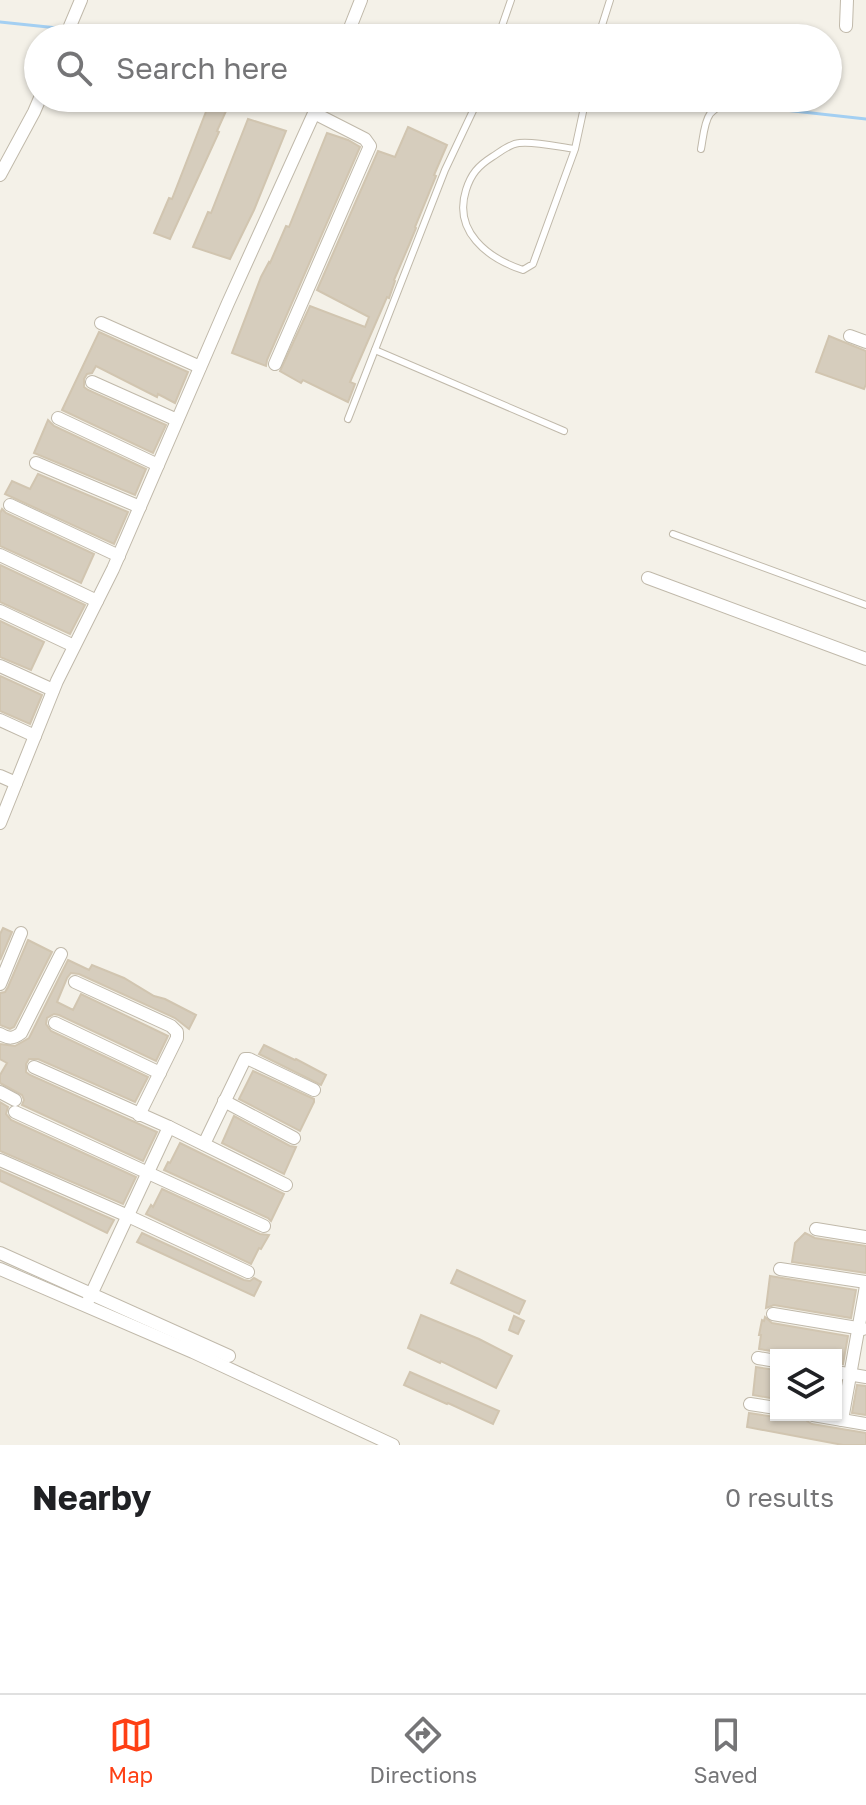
<!DOCTYPE html>
<html lang="en">
<head>
<meta charset="utf-8">
<style>
  body { margin:0; font-family:"Golos Text",sans-serif; background:#f6f6f6; color:#202124 }
  .controls { position:absolute; right:24px; bottom:24px; display:grid; overflow:hidden; border-radius:0px; box-shadow:0 2px 6px #0004 }
  .controls button { width:72px; height:72px; display:grid; place-items:center; padding:0; border:0; border-bottom:2px solid #e0e0e0; background:#fff; color:#202124; font:40px sans-serif }
  .list { margin:0; padding:0; list-style:none }
  h2 { display:flex; justify-content:space-between; align-items:center; height:104px; margin:0; padding:0 32px; font-size:34px }
  h2 small { font-size:26px; font-weight:400; color:#757577 }
  .icon { flex:none; width:44px; height:44px; fill:none; stroke:currentColor; stroke-width:2; stroke-linecap:round; stroke-linejoin:round }
  .map { position:relative; flex:none; width:866px; height:1445px; overflow:hidden }
  .search { position:absolute; background:#fff; box-shadow:0 2px 6px #0004; left:24px; right:24px; top:24px; height:88px; display:flex; align-items:center; gap:20px; box-sizing:border-box; padding:0 28px; border-radius:44px; color:#757577; font-size:30px }
  .sheet { height:248px; background:#fff }
  nav { display:flex; justify-content:space-around; align-items:center; box-sizing:border-box; height:112px; border-top:2px solid #e0e0e0; background:#fff; font-size:22px; color:#757577 }
  nav a { display:grid; justify-items:center; gap:4px }
  nav .on { color:#fe3f14 }
  .map>svg:first-child { display:block }
  .lines { fill:none; stroke-linecap:round; stroke-linejoin:round }
  .stream { stroke:#a3cff2; stroke-width:3 }
  .building { fill:#d6cdbd; stroke:#d1c5b0; stroke-width:2 }
  .service-casing { stroke:#c0b9aa; stroke-width:8 }
  .minor-casing { stroke:#c0b9aa; stroke-width:14 }
  .service { stroke:#fff; stroke-width:6 }
  .minor { stroke:#fff; stroke-width:12 }
</style>
</head>
<body>
<div class="map">
<svg width="866" height="1445" viewBox="0 0 866 1445">
  <rect width="100%" height="100%" fill="#f4f1e8"/>
  <g class="lines">
    <g class="stream">
      <polyline points="0,22 67,29"/>
      <polyline points="74,30 146,38"/>
      <polyline points="676,98 866,119"/>
    </g>
  </g>
  <g class="building">
    <polygon points="209,104 226,111 217,131 219,132 170,239 154,233 169,198 172,199"/>
    <polygon points="248,119 286,131 254,210 230,259 193,247 208,212 211,213"/>
    <polygon points="408,127 447,145 434,175 436,176 415,227 416,228 409,245 394,280 395,281 389,298 387,297 350,382 355,384 348,402 303,380 301,383 280,371 310,306 365,327 369,317 317,290 378,151 395,157"/>
    <polygon points="327,133 348,140 360,147 267,360 266,366 232,353 261,277 269,262 270,263 286,226 289,227"/>
    <polygon points="99,332 188,372 175,403 158,394 157,397 96,366 92,373 87,374 84,379 84,387 88,390 166,425 153,453 62,410"/>
    <polygon points="829,336 866,351 866,384 864,389 816,372"/>
    <polygon points="48,420 54,426 146,469 135,495 34,453"/>
    <polygon points="38,474 128,512 114,544 5,494 12,481 30,489"/>
    <polygon points="2,509 6,513 94,554 81,583 0,546 0,513"/>
    <polygon points="0,565 85,605 70,634 0,602"/>
    <polygon points="0,621 44,642 31,670 0,657"/>
    <polygon points="0,676 42,695 30,724 0,711"/>
    <polygon points="3,928 12,932 0,960 0,934"/>
    <polygon points="28,940 52,952 14,1027 10,1029 0,1025 0,993 5,992 8,987"/>
    <polygon points="68,960 89,970 92,965 124,978 154,996 165,999 196,1015 189,1029 175,1018 79,974 71,973 67,978 57,1002 73,1010 81,994 168,1036 156,1061 59,1015 54,1014 47,1018 46,1024 51,1031 148,1077 135,1102 38,1059 29,1059 26,1064 26,1072 30,1075 157,1132 143,1161 22,1105 24,1100 22,1095 0,1083 0,1075 7,1063 0,1059 0,1044 15,1046 29,1038"/>
    <polygon points="264,1045 295,1060 296,1059 326,1075 321,1085 259,1054"/>
    <polygon points="253,1071 314,1099 314,1102 300,1131 239,1099"/>
    <polygon points="0,1102 8,1107 6,1114 11,1120 136,1177 123,1204 0,1151"/>
    <polygon points="234,1116 290,1146 296,1147 284,1174 222,1143"/>
    <polygon points="180,1143 284,1194 271,1221 268,1218 164,1170 168,1162 170,1163"/>
    <polygon points="0,1170 114,1220 107,1233 0,1181"/>
    <polygon points="162,1189 260,1234 269,1235 261,1249 259,1248 251,1264 146,1214 151,1205 153,1207"/>
    <polygon points="142,1233 244,1280 250,1281 254,1278 261,1282 254,1296 137,1242"/>
    <polygon points="805,1233 815,1238 866,1246 866,1273 792,1262 795,1243"/>
    <polygon points="457,1270 525,1301 519,1314 451,1283"/>
    <polygon points="770,1276 856,1290 851,1318 774,1305 766,1308"/>
    <polygon points="421,1315 479,1339 512,1356 496,1388 441,1361 440,1363 408,1348"/>
    <polygon points="514,1316 524,1321 518,1334 509,1330"/>
    <polygon points="765,1317 772,1323 848,1336 843,1364 836,1363 836,1355 783,1355 777,1352 759,1349 761,1335 759,1335 762,1320 764,1321"/>
    <polygon points="756,1367 776,1370 776,1399 753,1395"/>
    <polygon points="410,1372 499,1411 493,1424 448,1403 447,1404 404,1385"/>
    <polygon points="857,1385 866,1386 866,1415 852,1413"/>
    <polygon points="749,1413 775,1417 781,1415 804,1415 807,1421 812,1424 866,1433 866,1445 843,1445 747,1427"/>
  </g>
  <g class="lines">
    <g class="service-casing">
      <g id="service">
        <polyline points="509,38 503,32 502,26 511,0"/>
        <polyline points="598,38 610,0"/>
        <path d="M575,149C559,147 535,141 519,143C509,144 500,152 492,157C478,166 471,174 466,190C453,231 487,258 523,270L533,264L575,149L586,98"/>
        <path d="M701,149C703,139 704,122 710,114C716,107 721,107 724,98"/>
        <polyline points="375,350 564,431"/>
        <polyline points="348,419 445,170 479,98"/>
        <polyline points="673,534 866,605"/>
      </g>
    </g>
    <g class="minor-casing">
      <g id="minor">
        <polyline points="846,26 847,0"/>
        <polyline points="65,38 81,0"/>
        <polyline points="346,38 361,0"/>
        <polyline points="0,175 34,112 40,98"/>
        <polyline points="101,323 200,367"/>
        <polyline points="850,336 866,342"/>
        <polyline points="275,364 370,146 365,139 314,113"/>
        <polyline points="92,382 177,420"/>
        <polyline points="58,418 158,465"/>
        <polyline points="36,463 140,507"/>
        <polyline points="10,505 119,556"/>
        <polyline points="0,555 97,601"/>
        <polyline points="648,578 866,659"/>
        <polyline points="0,611 74,646"/>
        <polyline points="0,666 53,690"/>
        <polyline points="0,720 35,736"/>
        <polyline points="0,776 16,783"/>
        <polyline points="0,823 57,681 113,569 228,303 321,98"/>
        <polyline points="75,982 171,1026 177,1032 177,1038 139,1115"/>
        <polyline points="0,984 21,933"/>
        <polyline points="55,1023 160,1073"/>
        <path d="M0,1034C9,1039 13,1039 21,1033L61,954"/>
        <polyline points="34,1067 169,1127 286,1185"/>
        <polyline points="0,1092 15,1100"/>
        <polyline points="224,1101 294,1138"/>
        <polyline points="15,1112 264,1226"/>
        <polyline points="204,1144 245,1059 249,1059 314,1090"/>
        <polyline points="0,1160 128,1216 248,1272"/>
        <polyline points="816,1229 866,1237"/>
        <polyline points="0,1253 229,1356"/>
        <polyline points="0,1269 193,1352 393,1445"/>
        <polyline points="780,1269 866,1282"/>
        <polyline points="89,1299 169,1127"/>
        <polyline points="773,1314 863,1329"/>
        <polyline points="758,1358 776,1361"/>
        <polyline points="836,1372 866,1377"/>
        <polyline points="750,1404 776,1408"/>
        <polyline points="813,1415 866,1424"/>
        <polyline points="842,1420 866,1286"/>
      </g>
    </g>
    <use href="#service" class="service"/>
    <use href="#minor" class="minor"/>
  </g>
</svg>
<div class="controls">
<button><svg class="icon" aria-label="layers" viewBox="0 0 24 24"><path d="M12 4l9 5-9 5-9-5zM3 14l9 5 9-5"/></svg></button>
</div>
<div class="search"><svg class="icon" aria-label="search" viewBox="0 0 24 24"><circle cx="10" cy="10" r="6"/><path d="M15 15l6 6"/></svg>Search here</div>
</div>
<section class="sheet">
<h2>Nearby<small>0 results</small></h2>
<ul class="list">
</ul>
</section>
<nav>
<a class="on"><svg class="icon" aria-label="map" viewBox="0 0 24 24"><path d="M3 6l6-2 6 2 6-2v14l-6 2-6-2-6 2zM9 4v14M15 6v14"/></svg>Map</a>
<a><svg class="icon" aria-label="directions" viewBox="0 0 24 24"><path d="M12 3l9 9-9 9-9-9zM9 14v-3h6M13 9l2 2-2 2"/></svg>Directions</a>
<a><svg class="icon" aria-label="saved" viewBox="0 0 24 24"><path d="M7 4h10v16l-5-4-5 4z"/></svg>Saved</a>
</nav>
</body>
</html>
